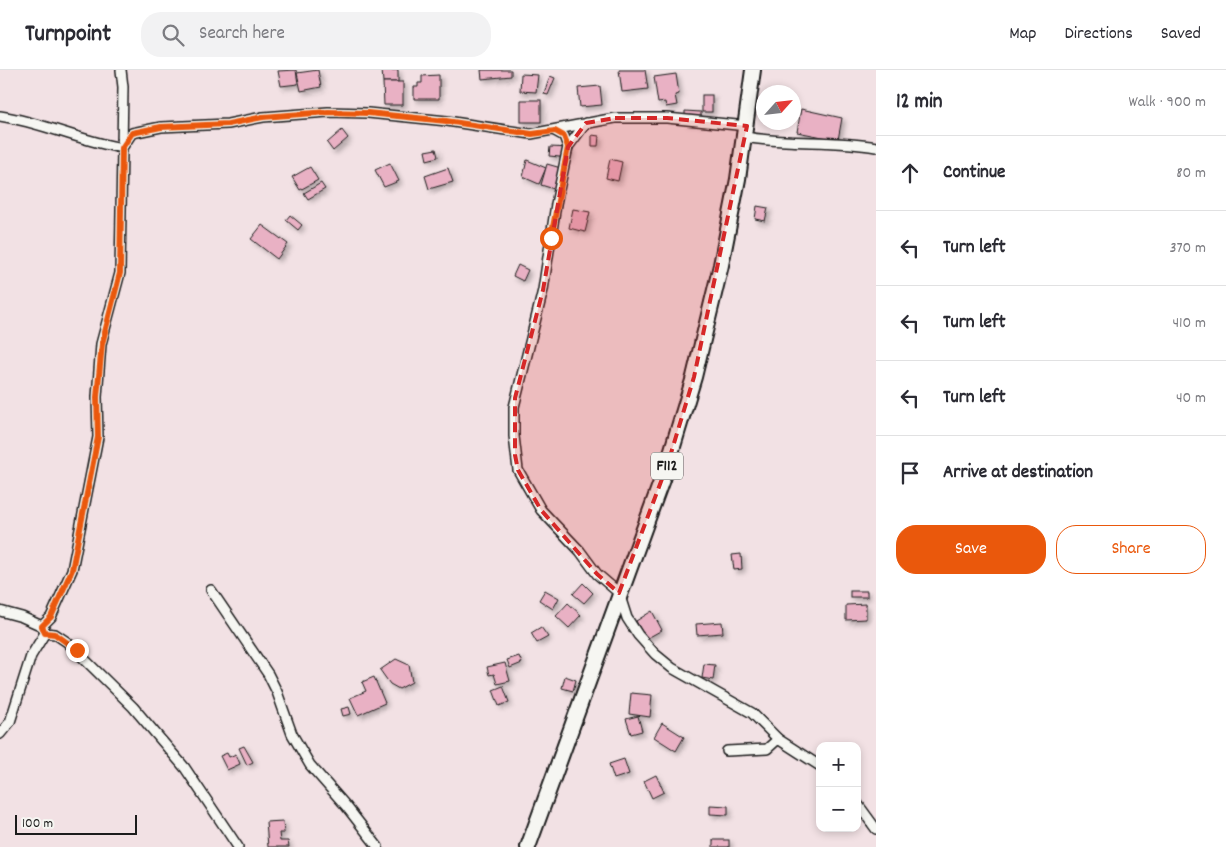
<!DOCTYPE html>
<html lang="en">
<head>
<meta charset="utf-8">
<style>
  body { margin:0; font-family:Dekko,sans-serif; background:#f2f2f3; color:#2b2b33 }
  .controls { position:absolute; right:15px; bottom:15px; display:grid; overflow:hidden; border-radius:10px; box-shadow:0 2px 8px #0003 }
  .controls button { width:45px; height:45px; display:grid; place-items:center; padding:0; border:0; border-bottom:1px solid #e1e1e2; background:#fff; color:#2b2b33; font:25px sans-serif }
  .compass { position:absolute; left:756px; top:15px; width:45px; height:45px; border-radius:50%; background:#fff; box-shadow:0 2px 8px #0003; rotate:63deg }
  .scale { position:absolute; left:15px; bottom:12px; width:122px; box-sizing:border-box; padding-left:5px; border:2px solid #1c1c1c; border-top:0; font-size:14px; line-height:18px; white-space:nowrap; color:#1c1c1c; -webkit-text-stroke:4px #f6f6f2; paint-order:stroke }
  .stop { position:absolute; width:15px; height:15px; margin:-11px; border:4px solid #ea580c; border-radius:50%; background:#fff }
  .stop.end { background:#ea580c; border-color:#fff; box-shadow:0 1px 5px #0008 }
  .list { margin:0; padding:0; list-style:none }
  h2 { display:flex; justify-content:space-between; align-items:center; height:65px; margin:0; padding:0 20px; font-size:21px }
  h2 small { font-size:16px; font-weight:400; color:#7c7c81 }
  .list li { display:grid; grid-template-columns:32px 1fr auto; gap:15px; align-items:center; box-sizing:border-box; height:75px; padding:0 20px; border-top:1px solid #e1e1e2 }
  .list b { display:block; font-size:19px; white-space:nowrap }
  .list em { font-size:16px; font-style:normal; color:#7c7c81 }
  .actions { display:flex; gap:10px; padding:15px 20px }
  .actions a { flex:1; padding:11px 0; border:1px solid #ea580c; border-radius:20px; text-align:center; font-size:18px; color:#ea580c }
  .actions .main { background:#ea580c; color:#fff }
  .icon { flex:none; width:28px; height:28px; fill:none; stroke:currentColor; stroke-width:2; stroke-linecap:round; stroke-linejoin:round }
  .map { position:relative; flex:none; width:876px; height:777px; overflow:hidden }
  header { display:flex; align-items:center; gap:30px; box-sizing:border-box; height:70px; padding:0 25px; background:#fff; border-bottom:1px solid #e1e1e2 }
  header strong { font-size:24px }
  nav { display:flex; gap:28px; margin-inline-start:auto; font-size:18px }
  .search { width:350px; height:45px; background:#f2f2f3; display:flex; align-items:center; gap:12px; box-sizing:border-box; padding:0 18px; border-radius:20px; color:#7c7c81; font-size:19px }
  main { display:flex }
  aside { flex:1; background:#fff }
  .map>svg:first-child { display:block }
  .building { fill:#e9b1c4; stroke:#1c1c1c; filter:url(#shadow) }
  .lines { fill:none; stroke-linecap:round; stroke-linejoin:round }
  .minor-casing { stroke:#1c1c1c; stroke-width:12 }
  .primary-casing { stroke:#1c1c1c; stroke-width:18 }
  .minor { stroke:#f6f6f2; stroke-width:9 }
  .primary { stroke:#f6f6f2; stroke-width:14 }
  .route { stroke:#ea580c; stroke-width:6 }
  .marked { fill:#d62828; fill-opacity:0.2; stroke:#d62828; stroke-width:4; stroke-dasharray:10 6; stroke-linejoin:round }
  .labels { text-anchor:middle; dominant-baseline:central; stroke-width:4; stroke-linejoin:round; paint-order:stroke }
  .shield { fill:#f6f6f2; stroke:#5d5d5c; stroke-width:1 }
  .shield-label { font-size:16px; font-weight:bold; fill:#1c1c1c }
</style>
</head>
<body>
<header>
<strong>Turnpoint</strong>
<div class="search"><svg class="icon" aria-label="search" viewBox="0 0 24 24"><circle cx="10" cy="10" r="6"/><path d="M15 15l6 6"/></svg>Search here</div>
<nav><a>Map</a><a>Directions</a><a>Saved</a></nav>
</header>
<main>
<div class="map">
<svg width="876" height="777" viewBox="0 0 876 777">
  <defs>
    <filter id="shadow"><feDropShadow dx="3" dy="3" stdDeviation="2.5" flood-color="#0004"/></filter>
  </defs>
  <rect width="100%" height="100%" fill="#f2e1e4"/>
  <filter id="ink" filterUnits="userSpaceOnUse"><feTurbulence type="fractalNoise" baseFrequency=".02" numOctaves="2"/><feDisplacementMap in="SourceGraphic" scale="10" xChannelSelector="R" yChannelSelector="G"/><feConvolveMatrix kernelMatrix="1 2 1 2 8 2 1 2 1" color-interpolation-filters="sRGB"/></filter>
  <g filter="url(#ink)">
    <g class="building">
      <polygon points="296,0 298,14 281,16 278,1"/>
      <polygon points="318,0 321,17 301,21 297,3"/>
      <polygon points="382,0 398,0 398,12 383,12"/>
      <polygon points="481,0 511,0 511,6 482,9"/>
      <polygon points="619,0 645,0 648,19 622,22"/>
      <polygon points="521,4 538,5 536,22 520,21"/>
      <polygon points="676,4 679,24 675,25 677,35 666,37 665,32 658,33 654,7"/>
      <polygon points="439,5 439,29 414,29 414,17 418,17 418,13 422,13 422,6"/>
      <polygon points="550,6 555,8 548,25 544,24"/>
      <polygon points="383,12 403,12 403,35 384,35"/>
      <polygon points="600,16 602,35 580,37 578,18"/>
      <rect x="702" y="25" width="10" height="17"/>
      <rect x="521" y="30" width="20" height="22"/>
      <polygon points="801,39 842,48 838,70 797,62"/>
      <polygon points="685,41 701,42 701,52 685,52"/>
      <polygon points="342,60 348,68 333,81 327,73"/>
      <polygon points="592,65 599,66 598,76 592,76"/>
      <polygon points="550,77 571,78 570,88 549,86"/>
      <polygon points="436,79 438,87 427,90 425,81"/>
      <polygon points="610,89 622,92 618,111 606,108"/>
      <polygon points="527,90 546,98 539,114 523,107"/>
      <polygon points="390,93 399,111 384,117 375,100"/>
      <polygon points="547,94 561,98 554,119 541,115"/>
      <polygon points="310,97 318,110 300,120 292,107"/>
      <polygon points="448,98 453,112 429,119 425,106"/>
      <polygon points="321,113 325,119 308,129 304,123"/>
      <polygon points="757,136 768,138 765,151 755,149"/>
      <polygon points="573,139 590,142 585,162 569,158"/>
      <polygon points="290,145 302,155 298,160 286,150"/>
      <polygon points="262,155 288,174 277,189 251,169"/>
      <polygon points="518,195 528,200 523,211 513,206"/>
      <polygon points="741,484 742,499 734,500 732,485"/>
      <polygon points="583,513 593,523 584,533 573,524"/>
      <polygon points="545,520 559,528 553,539 539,530"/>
      <rect x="850" y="521" width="17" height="6"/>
      <polygon points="568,533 581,545 569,558 556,546"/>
      <polygon points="866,534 866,549 846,550 846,535"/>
      <polygon points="652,541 662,560 646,569 636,551"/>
      <polygon points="722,552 723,563 697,565 696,554"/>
      <polygon points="541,557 548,567 537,573 531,563"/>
      <polygon points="519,586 522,593 510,598 507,590"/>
      <polygon points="396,589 409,595 412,612 399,619 390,614 380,600"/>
      <polygon points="505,593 510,611 497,614 494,604 489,605 487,597"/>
      <polygon points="704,594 715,595 713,610 702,608"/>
      <polygon points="565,606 576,610 573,621 562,618"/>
      <polygon points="374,607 385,633 358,645 350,628 366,621 362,612"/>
      <polygon points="503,616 509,632 499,636 493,620"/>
      <polygon points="631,623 652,625 650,647 629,644"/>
      <polygon points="349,637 351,644 343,646 341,639"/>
      <polygon points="638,646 642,661 631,664 626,649"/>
      <polygon points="662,653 684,667 676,681 654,667"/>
      <polygon points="244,676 253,692 247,695 239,678"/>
      <polygon points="227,683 229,687 236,684 240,694 227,700 220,686"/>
      <polygon points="624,689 629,704 614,709 609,694"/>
      <polygon points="656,705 664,722 652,728 644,711"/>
      <polygon points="710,735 728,736 728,745 710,744"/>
      <polygon points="283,751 284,763 279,763 280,771 288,771 289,777 268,777 266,752"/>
      <rect x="713" y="770" width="16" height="7"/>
    </g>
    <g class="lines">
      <g class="minor-casing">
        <g id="minor">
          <path d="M0,46C42,52 80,71 122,78L132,63L161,57L228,54L263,47L328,42L368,43L447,51L531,64L615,48H667L747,56"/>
          <polyline points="555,61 564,66 568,77 556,134 543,220 514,337 514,366 518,400 541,440 580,481 597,504 619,523 627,548 638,565 655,584 672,598 752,643 778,669 820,696"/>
          <path d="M745,67C790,75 832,69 876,77"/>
          <polyline points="568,77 586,53"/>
          <polyline points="211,520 268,604 277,622 292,664 310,695 346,736 378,777"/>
          <polyline points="0,541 22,547 42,556 51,547 72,500 98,367 97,327 101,274 120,203 123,17 121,0"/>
          <polyline points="42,556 45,563 55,564 67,572 133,637 185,698 238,777"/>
          <polyline points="0,664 10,652 31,586 45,563"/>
          <polyline points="727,681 767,679 778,669"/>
          <polyline points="857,733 876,759"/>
        </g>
      </g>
      <g class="primary-casing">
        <polyline id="primary" points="528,777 668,393 694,307 721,195 738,109 753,0"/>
      </g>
      <use href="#minor" class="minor"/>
      <use href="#primary" class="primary"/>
    </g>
  </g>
  <g class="lines" filter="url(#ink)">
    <polyline class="route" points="77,580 55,564 45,563 42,556 51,547 72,500 98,367 97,327 102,274 120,203 122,78 132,63 161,57 228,54 263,47 328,42 368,43 446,51 532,64 555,61 564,66 568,77 551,168"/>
  </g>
  <path class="marked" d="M615,48H667L747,56L694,307L668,393L619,523L597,504L541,440L518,400L515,385V328L543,220L568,77L586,53Z"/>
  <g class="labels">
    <rect class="shield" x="651" y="382.5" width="32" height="27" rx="4"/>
    <g class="shield-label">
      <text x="667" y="396">F112</text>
    </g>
  </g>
</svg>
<div class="controls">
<button>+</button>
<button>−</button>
</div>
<svg class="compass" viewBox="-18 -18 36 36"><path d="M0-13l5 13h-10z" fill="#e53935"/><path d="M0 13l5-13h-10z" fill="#7c7c81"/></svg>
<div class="scale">100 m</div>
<div class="stop" style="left:551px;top:168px"></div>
<div class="stop end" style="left:77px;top:580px"></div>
</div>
<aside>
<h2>12 min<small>Walk · 900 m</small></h2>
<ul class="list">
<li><svg class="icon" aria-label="ahead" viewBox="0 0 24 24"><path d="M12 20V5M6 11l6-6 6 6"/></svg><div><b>Continue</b></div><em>80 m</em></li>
<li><svg class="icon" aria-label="left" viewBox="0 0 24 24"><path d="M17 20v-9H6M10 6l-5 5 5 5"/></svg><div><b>Turn left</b></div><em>370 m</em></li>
<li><svg class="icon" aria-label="left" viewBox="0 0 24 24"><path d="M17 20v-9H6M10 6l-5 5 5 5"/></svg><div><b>Turn left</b></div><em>410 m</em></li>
<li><svg class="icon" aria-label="left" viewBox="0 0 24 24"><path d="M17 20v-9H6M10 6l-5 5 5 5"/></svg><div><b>Turn left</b></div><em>40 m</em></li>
<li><svg class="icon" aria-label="arrive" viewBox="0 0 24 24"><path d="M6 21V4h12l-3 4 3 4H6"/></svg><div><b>Arrive at destination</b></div></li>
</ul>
<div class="actions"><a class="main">Save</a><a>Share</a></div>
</aside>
</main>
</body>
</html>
